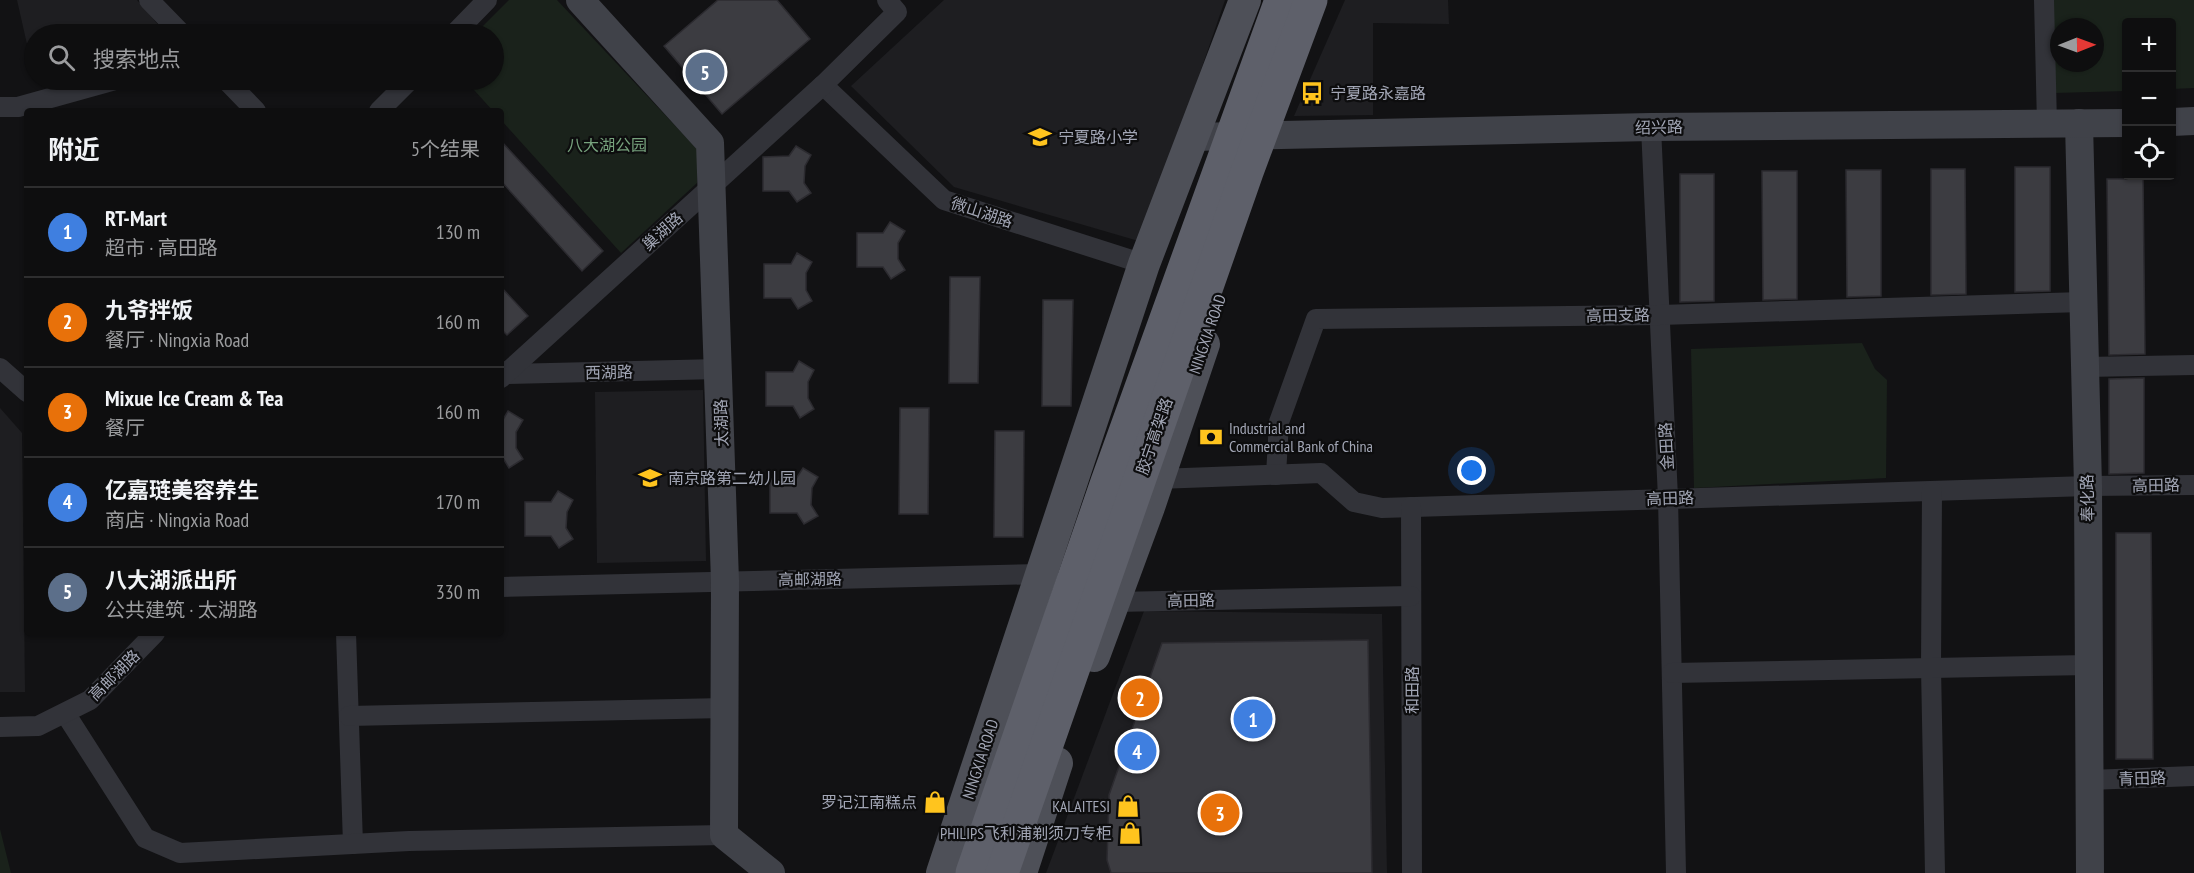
<!DOCTYPE html>
<html lang="zh">
<head>
<meta charset="utf-8">
<style>
  body { margin:0; font-family:"PT Sans Narrow","Noto Sans SC",sans-serif; background:#171718; color:#f1f3f6 }
  .controls { position:absolute; right:18px; top:18px; display:grid; overflow:hidden; border-radius:6px; box-shadow:0 2px 4px #0004 }
  .controls button { width:54px; height:54px; display:grid; place-items:center; padding:0; border:0; border-bottom:2px solid #2e2e2f; background:#0e0e0f; color:#f1f3f6; font:30px sans-serif }
  .compass { position:absolute; left:2050px; top:18px; width:54px; height:54px; border-radius:50%; background:#0e0e0f; box-shadow:0 2px 4px #0004; rotate:89deg }
  .you { position:absolute; left:1472px; top:471px; width:21px; height:21px; margin:-15px; border:4px solid #fff; border-radius:50%; background:#1a73e8; box-shadow:0 0 0 9px #1a73e833 }
  .badge { display:grid; place-items:center; width:39px; height:39px; border-radius:50%; background:#ffc41e; color:#fff; font-size:20px; font-weight:700 }
  .pin { position:absolute; translate:-50% -50%; border:3px solid #fff; box-shadow:0 2px 6px #0006 }
  .list { margin:0; padding:0; list-style:none }
  h2 { display:flex; justify-content:space-between; align-items:center; height:78px; margin:0; padding:0 24px; font-size:26px }
  h2 small { font-size:20px; font-weight:400; color:#9b9c9e }
  .list li { display:grid; grid-template-columns:39px 1fr auto; gap:18px; align-items:center; box-sizing:border-box; height:90px; padding:0 24px; border-top:2px solid #2e2e2f }
  .list b { display:block; font-size:22px; white-space:nowrap }
  .list p { margin:0; font-size:20px; white-space:nowrap; color:#9b9c9e }
  .list em { font-size:20px; font-style:normal; color:#9b9c9e }
  .icon { flex:none; width:33px; height:33px; fill:none; stroke:currentColor; stroke-width:2; stroke-linecap:round; stroke-linejoin:round }
  .map { position:relative; flex:none; width:2194px; height:873px; overflow:hidden }
  .search { position:absolute; background:#0e0e0f; box-shadow:0 2px 4px #0004; left:24px; top:24px; width:480px; height:66px; display:flex; align-items:center; gap:15px; box-sizing:border-box; padding:0 21px; border-radius:33px; color:#9b9c9e; font-size:22px }
  .panel { position:absolute; background:#0e0e0f; box-shadow:0 2px 4px #0004; left:24px; top:108px; width:480px; height:528px; border-radius:6px }
  .map>svg:first-child { display:block }
  .built { fill:#1e1e21 }
  .green { fill:#1a221b; fill-rule:evenodd }
  .building { fill:#3c3c41; stroke:#2c2b30; stroke-width:1.5 }
  .lines { fill:none; stroke-linecap:round; stroke-linejoin:round }
  .street { stroke:#323339; stroke-width:20 }
  .secondary { stroke:#404249; stroke-width:28 }
  .primary { stroke:#4e5058; stroke-width:32 }
  .highway-bridge { stroke:#5e606a; stroke-width:33 }
  .labels { text-anchor:middle; dominant-baseline:central; stroke-width:4.5; stroke-linejoin:round; paint-order:stroke }
  .poi-label { font-size:16px; fill:#a2a6b5; stroke:#0d0d0e; text-anchor:start }
  .street-label { font-size:16px; fill:#a2a6b5; stroke:#0d0d0e }
  .park-label { font-size:16px; fill:#77a27d; stroke:#0d0d0e }
</style>
</head>
<body>
<div class="map">
<svg width="2194" height="873" viewBox="0 0 2194 873">
  <rect width="100%" height="100%" fill="#121214"/>
  <g class="built">
    <polygon points="17,0 137,0 166,34 34,34 34,75"/>
    <polygon points="944,0 1225,0 1142,242 954,187 851,86"/>
    <polygon points="1345,0 1448,0 1449,24 1373,23 1373,115 1294,116"/>
    <polygon points="703,390 706,561 597,563 595,392"/>
    <polygon points="0,408 22,433 25,692 0,692"/>
    <polygon points="1144,611 1382,614 1387,873 1046,873"/>
  </g>
  <g class="green">
    <polygon points="509,0 557,0 698,150 697,183 621,253 501,120 501,111 493,111 465,80 494,80 494,34 475,34"/>
    <path d="M2053,0H2194V88L2172,89V22H2126V91L2055,93ZM2059,27H2095V63H2059Z"/>
    <polygon points="1862,343 1875,369 1887,380 1886,478 1694,488 1691,349"/>
    <polygon points="0,829 11,873 0,873"/>
  </g>
  <g class="building">
    <polygon points="718,0 777,0 810,39 722,114 664,46"/>
    <polygon points="501,141 603,251 582,271 501,181"/>
    <polygon points="796,146 811,155 805,166 804,183 811,193 797,202 789,191 763,191 763,157 789,156"/>
    <polygon points="2015,167 2050,167 2050,291 2015,292"/>
    <polygon points="1931,169 1965,169 1966,294 1931,295"/>
    <polygon points="1846,170 1881,170 1881,296 1847,297"/>
    <polygon points="1762,171 1797,171 1797,299 1763,300"/>
    <polygon points="1680,174 1714,174 1714,301 1680,302"/>
    <polygon points="2107,179 2143,179 2145,354 2109,355"/>
    <polygon points="890,222 905,231 898,243 898,259 905,270 891,279 883,267 857,267 857,233 883,233"/>
    <polygon points="797,253 812,262 806,273 806,290 812,301 798,309 791,298 764,298 764,264 791,264"/>
    <polygon points="950,277 980,277 978,383 949,383"/>
    <polygon points="501,287 528,316 507,335 501,329"/>
    <polygon points="1043,300 1073,300 1071,406 1042,406"/>
    <polygon points="799,361 814,370 808,382 808,398 814,409 800,418 793,406 766,406 766,372 793,372"/>
    <polygon points="2144,378 2144,473 2109,474 2109,379"/>
    <polygon points="900,408 929,408 928,514 899,514"/>
    <polygon points="508,411 523,420 516,432 516,448 523,459 509,468 501,455 501,423"/>
    <polygon points="995,431 1024,431 1023,537 994,537"/>
    <polygon points="803,468 818,477 812,488 811,505 818,516 804,524 797,513 770,513 770,479 796,479"/>
    <polygon points="558,491 573,500 567,512 566,528 573,539 559,548 551,536 525,536 525,502 551,502"/>
    <polygon points="2116,533 2151,533 2153,759 2116,759"/>
    <polygon points="1368,640 1372,873 1111,873 1107,860 1109,795 1162,643"/>
  </g>
  <g class="lines">
    <g class="street">
      <polyline points="149,0 182,34"/>
      <polyline points="2044,0 2047,124"/>
      <polyline points="454,34 487,0"/>
      <polyline points="226,80 256,111"/>
      <polyline points="823,85 944,200 1144,264"/>
      <polyline points="0,107 18,107 115,80"/>
      <polyline points="379,111 410,80"/>
      <polyline points="1651,127 1668,498 1676,873"/>
      <polyline points="2085,367 2194,365"/>
      <polyline points="0,368 27,392"/>
      <polyline points="503,371 506,374 719,369"/>
      <polyline points="501,378 823,85 897,12 887,0"/>
      <polyline points="1276,475 1279,422 1316,319 1660,315 2083,302"/>
      <polyline points="1158,479 1321,473 1354,502 1382,508 2088,486 2194,485"/>
      <polyline points="1932,491 1931,668 1935,873"/>
      <polyline points="1411,507 1412,873"/>
      <polyline points="501,587 1042,574 1050,578"/>
      <polyline points="1106,599 1115,602 1411,596"/>
      <polyline points="346,633 353,844"/>
      <polyline points="1672,673 2089,665"/>
      <polyline points="65,713 145,838 180,853 409,841 724,835"/>
      <polyline points="349,716 725,708"/>
      <polyline points="0,727 38,726 90,700 155,633"/>
      <polyline points="2089,780 2194,776"/>
    </g>
    <g class="secondary">
      <polyline points="580,0 710,143 725,581 724,835 771,873"/>
      <polyline points="2172,122 2194,121"/>
      <polyline points="2079,123 2088,486 2090,873"/>
      <polyline points="1192,137 1651,127 2126,123"/>
    </g>
    <g class="primary">
      <polyline points="1094,656 1149,507 1204,344"/>
      <polyline points="942,873 1144,264 1245,0"/>
      <polyline points="1021,873 1057,763"/>
    </g>
    <g class="highway-bridge">
      <polyline points="972,873 1107,482 1281,0"/>
      <polyline points="1002,873 1247,172 1311,0"/>
    </g>
  </g>
  <defs>
    <g id="bus-bare" transform="scale(1.8)"><path d="M-5-6H5V4H4V6H2V4H-2V6H-4V4H-5ZM-3.5-4V0h7V-4ZM-3.5 1.2v1.5H-2V1.2ZM2 1.2v1.5H3.5V1.2Z" fill="#ffc41e" stroke="#0d0d0e" stroke-width="2.5" paint-order="stroke"/></g>
    <g id="school-bare" transform="scale(1.8)"><path d="M0-5L7-2L0 1L-7-2ZM-4 1L0 2.5L4 1V4Q0 6-4 4Z" fill="#ffc41e" stroke="#0d0d0e" stroke-width="2.5" paint-order="stroke"/></g>
    <g id="bank-bare" transform="scale(1.8)"><path d="M-6-4H6V4H-6ZM0-2.3a2.3 2.3 0 1 0 0 4.6a2.3 2.3 0 1 0 0-4.6Z" fill="#ffc41e" stroke="#0d0d0e" stroke-width="2.5" paint-order="stroke"/></g>
    <g id="shop-bare" transform="scale(1.8)"><path d="M-5-2.5h2.3a2.7 3.5 0 0 1 5.4 0H5L5.5 6h-11ZM-1.5-2.5h3a1.5 2.3 0 0 0-3 0Z" fill="#ffc41e" stroke="#0d0d0e" stroke-width="2.5" paint-order="stroke"/></g>
  </defs>
  <g fill-rule="evenodd">
    <use href="#bus-bare" x="1312" y="93"/>
    <use href="#school-bare" x="1040" y="137"/>
    <use href="#bank-bare" x="1211" y="437"/>
    <use href="#school-bare" x="650" y="478"/>
    <use href="#shop-bare" x="935" y="802"/>
    <use href="#shop-bare" x="1128" y="806"/>
    <use href="#shop-bare" x="1130" y="833"/>
  </g>
  <g class="labels">
    <g class="poi-label">
      <text x="1330" y="93">宁夏路永嘉路</text>
      <text x="1058" y="137">宁夏路小学</text>
      <text x="1229" y="428">Industrial and<tspan x="1229" dy="18">Commercial Bank of China</tspan></text>
      <text x="668" y="478">南京路第二幼儿园</text>
      <text x="917" y="802" text-anchor="end">罗记江南糕点</text>
      <text x="1110" y="806" text-anchor="end">KALAITESI</text>
      <text x="1112" y="833" text-anchor="end">PHILIPS飞利浦剃须刀专柜</text>
    </g>
    <g class="street-label">
      <text transform="translate(1659 127) rotate(-1)">绍兴路</text>
      <text transform="translate(982 212) rotate(18)">微山湖路</text>
      <text transform="translate(662 231) rotate(-42)">巢湖路</text>
      <text transform="translate(1618 315) rotate(-1)">高田支路</text>
      <text transform="translate(1207 334) rotate(-71)">NINGXIA ROAD</text>
      <text transform="translate(609 372) rotate(-1)">西湖路</text>
      <text transform="translate(721 423) rotate(-92)">太湖路</text>
      <text transform="translate(1154 436) rotate(-71)">胶宁高架路</text>
      <text transform="translate(1666 446) rotate(-93)">金田路</text>
      <text transform="translate(2156 485) rotate(-1)">高田路</text>
      <text transform="translate(1670 498) rotate(-2)">高田路</text>
      <text transform="translate(2087 498) rotate(-91)">奉化路</text>
      <text transform="translate(810 579) rotate(-1)">高邮湖路</text>
      <text transform="translate(1191 600) rotate(-1)">高田路</text>
      <text transform="translate(114 675) rotate(-45)">高邮湖路</text>
      <text transform="translate(1412 690) rotate(-90)">和田路</text>
      <text transform="translate(980 759) rotate(-72)">NINGXIA ROAD</text>
      <text transform="translate(2142 778) rotate(-2)">青田路</text>
    </g>
    <g class="park-label">
      <text x="607" y="145">八大湖公园</text>
    </g>
  </g>
</svg>
<div class="controls">
<button>+</button>
<button>−</button>
<button><svg class="icon" aria-label="locate" viewBox="0 0 24 24"><circle cx="12" cy="12" r="6"/><path d="M12 2v4M12 18v4M2 12h4M18 12h4"/></svg></button>
</div>
<svg class="compass" viewBox="-18 -18 36 36"><path d="M0-13l5 13h-10z" fill="#e53935"/><path d="M0 13l5-13h-10z" fill="#9b9c9e"/></svg>
<div class="you"></div>
<div class="pin badge" style="left:1253px;top:719px;background:#3f7fe0">1</div>
<div class="pin badge" style="left:1140px;top:698px;background:#e8710a">2</div>
<div class="pin badge" style="left:1220px;top:813px;background:#e8710a">3</div>
<div class="pin badge" style="left:1137px;top:751px;background:#3f7fe0">4</div>
<div class="pin badge" style="left:705px;top:72px;background:#5c6f8a">5</div>
<div class="search"><svg class="icon" aria-label="search" viewBox="0 0 24 24"><circle cx="10" cy="10" r="6"/><path d="M15 15l6 6"/></svg>搜索地点</div>
<section class="panel">
<h2>附近<small>5个结果</small></h2>
<ul class="list">
<li><span class="badge" style="background:#3f7fe0">1</span><div><b>RT-Mart</b><p>超市 · 高田路</p></div><em>130 m</em></li>
<li><span class="badge" style="background:#e8710a">2</span><div><b>九爷拌饭</b><p>餐厅 · Ningxia Road</p></div><em>160 m</em></li>
<li><span class="badge" style="background:#e8710a">3</span><div><b>Mixue Ice Cream &amp; Tea</b><p>餐厅</p></div><em>160 m</em></li>
<li><span class="badge" style="background:#3f7fe0">4</span><div><b>亿嘉琏美容养生</b><p>商店 · Ningxia Road</p></div><em>170 m</em></li>
<li><span class="badge" style="background:#5c6f8a">5</span><div><b>八大湖派出所</b><p>公共建筑 · 太湖路</p></div><em>330 m</em></li>
</ul>
</section>
</div>
</body>
</html>
